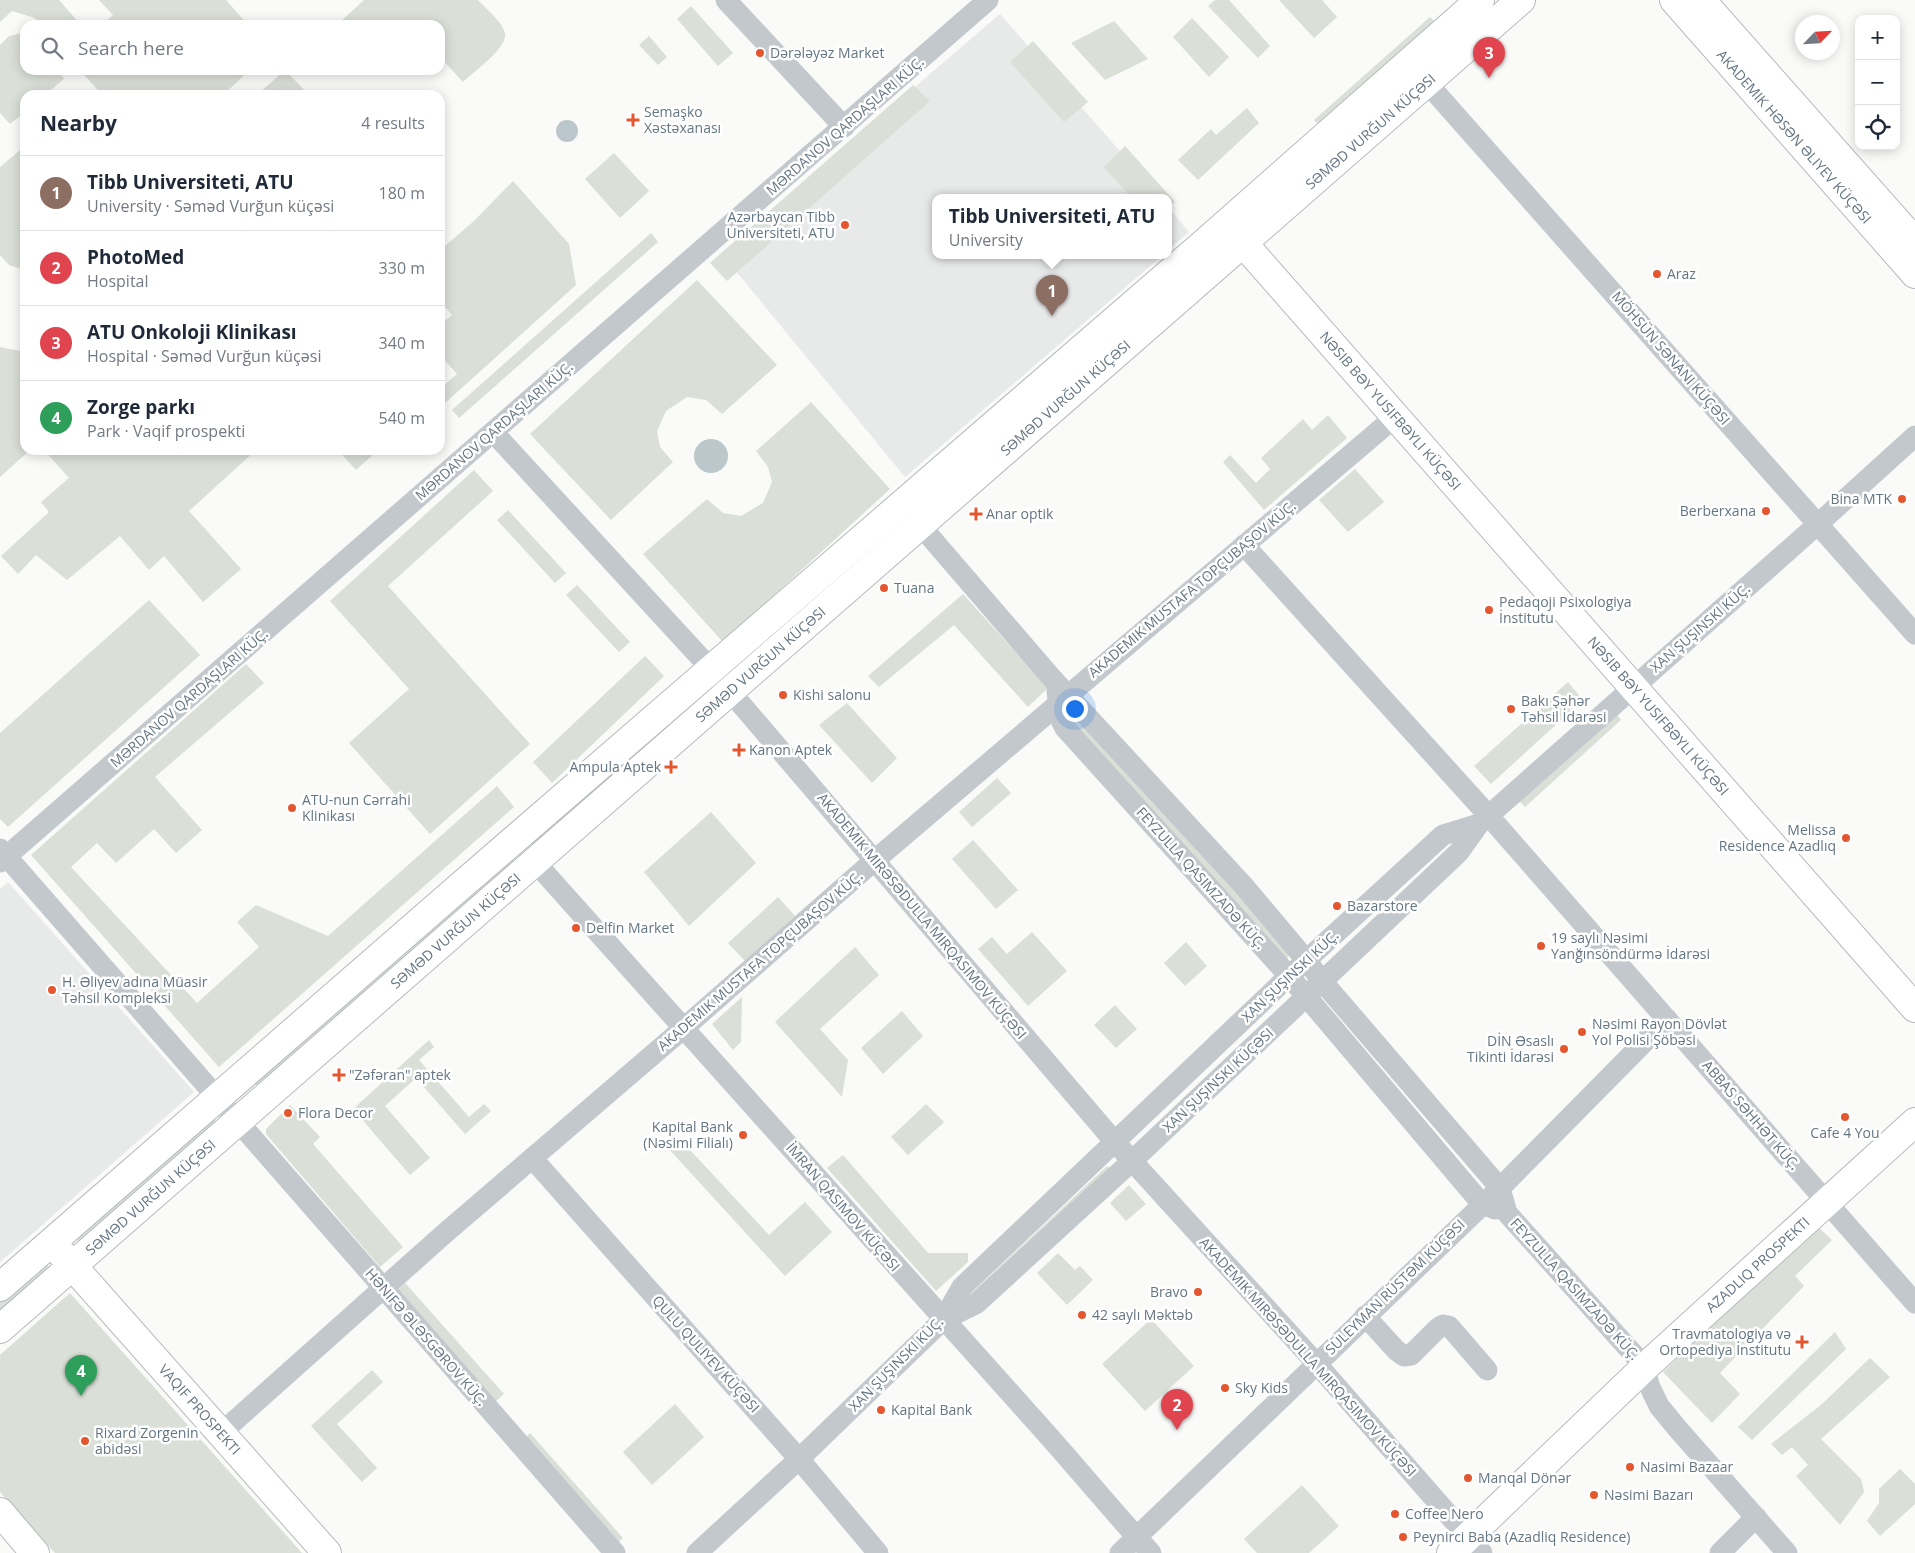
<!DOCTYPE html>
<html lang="en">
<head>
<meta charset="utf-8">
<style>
  :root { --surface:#fff; --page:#f6f6f7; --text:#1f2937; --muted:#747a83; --line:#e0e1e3; --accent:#b45309 }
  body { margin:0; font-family:"Open Sans",sans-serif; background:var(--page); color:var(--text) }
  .controls { position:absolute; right:15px; top:15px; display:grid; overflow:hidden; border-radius:10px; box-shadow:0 2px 12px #0003 }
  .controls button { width:45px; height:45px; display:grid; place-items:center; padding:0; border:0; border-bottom:1px solid var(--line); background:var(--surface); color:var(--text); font:25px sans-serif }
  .compass { position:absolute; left:1795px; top:15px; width:45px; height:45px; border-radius:50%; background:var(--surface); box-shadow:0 2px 12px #0003; rotate:65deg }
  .you { position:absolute; left:1074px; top:708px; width:18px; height:18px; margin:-12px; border:4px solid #fff; border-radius:50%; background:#1a73e8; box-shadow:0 0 0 8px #1a73e833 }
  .badge { display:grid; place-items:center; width:32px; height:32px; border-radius:50%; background:var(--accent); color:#fff; font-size:16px; font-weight:700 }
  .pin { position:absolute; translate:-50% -41px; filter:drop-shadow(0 1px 2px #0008) }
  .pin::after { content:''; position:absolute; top:26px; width:18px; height:15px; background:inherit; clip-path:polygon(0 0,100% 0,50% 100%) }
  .popup { position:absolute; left:932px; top:194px; width:240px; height:65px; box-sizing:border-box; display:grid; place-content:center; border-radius:10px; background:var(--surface); filter:drop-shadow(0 1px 4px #0005); font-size:16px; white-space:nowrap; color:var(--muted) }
  .popup b { font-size:19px; color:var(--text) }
  .popup::after { content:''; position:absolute; left:50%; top:100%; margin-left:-10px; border:10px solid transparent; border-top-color:var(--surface) }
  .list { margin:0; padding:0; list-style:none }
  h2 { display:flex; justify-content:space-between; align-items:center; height:65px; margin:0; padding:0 20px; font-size:21px }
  h2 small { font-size:16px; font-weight:400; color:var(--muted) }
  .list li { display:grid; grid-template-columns:32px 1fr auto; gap:15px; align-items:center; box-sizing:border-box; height:75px; padding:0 20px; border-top:1px solid var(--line) }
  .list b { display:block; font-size:19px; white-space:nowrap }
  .list p { margin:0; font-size:16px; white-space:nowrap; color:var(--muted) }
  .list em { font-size:16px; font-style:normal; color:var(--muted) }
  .icon { flex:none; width:28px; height:28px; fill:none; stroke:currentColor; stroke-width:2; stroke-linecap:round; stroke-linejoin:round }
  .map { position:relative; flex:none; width:1915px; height:1553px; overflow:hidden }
  .search { position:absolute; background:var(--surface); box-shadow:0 2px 12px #0003; left:20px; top:20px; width:425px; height:55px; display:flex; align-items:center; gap:12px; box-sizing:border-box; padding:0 18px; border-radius:15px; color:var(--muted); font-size:19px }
  .panel { position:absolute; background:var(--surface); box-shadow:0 2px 12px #0003; left:20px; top:90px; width:425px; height:365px; border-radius:15px }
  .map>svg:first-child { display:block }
</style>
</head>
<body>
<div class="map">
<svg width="1915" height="1553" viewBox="0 0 1915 1553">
  <rect width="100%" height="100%" fill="#fafaf8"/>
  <g fill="#e8e9e9">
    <path d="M1000,14l160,183h-224v58h227l-258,222 -184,-224z"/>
    <path d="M1168,207l21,25 -21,18z"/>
    <path d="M8,882l186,210 -194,170v-373z"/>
  </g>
  <g fill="#dadfd7">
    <path d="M0,0h59l22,25h-40l-6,-7 -23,-7 -12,11z"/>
    <path d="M99,0h127l22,25h-146l11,-10z"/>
    <path d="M364,0h114c8,9 24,21 27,33 3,15 -32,39 -42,49l-23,-25v-32h-103z"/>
    <path d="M1215,0h14l41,46 -12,12 -50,-52z"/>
    <path d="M1279,0h43l15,17 -23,21z"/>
    <path d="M691,6l42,47 -15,13 -41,-47z"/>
    <path d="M1430,17l8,8 -115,104 -9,-9z"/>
    <path d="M1192,18l37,39 -20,20 -36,-40z"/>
    <path d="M1114,21l34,38 -43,21 -34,-37z"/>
    <path d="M22,33l3,2v35h32l7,9 -19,16h-20v17l-15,12 -10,-11v-68l9,-9z"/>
    <path d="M649,36l18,21 -9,8 -19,-20z"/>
    <path d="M1033,41l55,61 -24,20 -54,-60z"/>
    <path d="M80,70h170l-27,25h-121z"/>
    <path d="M285,70l24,25h-52z"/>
    <path d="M913,85l17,16 -203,180 -17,-18z"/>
    <path d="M1247,108l12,15 -61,57 -20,-20 33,-31 5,6z"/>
    <path d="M25,146v124l-16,-5 -9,-10v-88z"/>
    <path d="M1125,146l50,56 -7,6v-11h-37l-27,-30z"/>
    <path d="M614,153l35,38 -29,27 -35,-39z"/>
    <path d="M513,181l56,63 7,41 -132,119 -4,-5v-10l17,-15 -17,-19v-30l12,-10 -12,-14v-60l5,5 30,-26z"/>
    <path d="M651,233l7,9 -199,176 -7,-8z"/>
    <path d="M697,280l80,85 -55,49 -16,-14 -19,-3 -21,14 -9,20 3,16 13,15 -62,58 -81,-86z"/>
    <path d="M0,347l25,5v98h5l-30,27z"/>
    <path d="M811,402l79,87 -167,153 -80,-88 64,-55 16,14 18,3 22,-13 9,-21 -4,-15 -12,-16z"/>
    <path d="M1328,415l19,23 -83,72 -41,-48 7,-7 26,28 14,-14 -9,-11 42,-39 9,11z"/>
    <path d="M44,450h212l-67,61 52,58 -38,33 -39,-46 -15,14 -29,-34 -53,44 -31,-25 -18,19 -17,-18 48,-44 -8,-10 28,-24z"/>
    <path d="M338,450h40l-22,20z"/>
    <path d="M1355,469l29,33 -36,30 -29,-32z"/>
    <path d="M474,470l19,21 -105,95 142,158 -100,90 -81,-91 60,-54 -79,-88z"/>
    <path d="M508,510l58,63 -11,10 -58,-63z"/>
    <path d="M577,585l53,57 -11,10 -53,-57z"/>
    <path d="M963,594l85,94 -20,19 -74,-82 -75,62 -11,-11z"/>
    <path d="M149,600l51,55 -192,172 -8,-8v-86z"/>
    <path d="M645,656l19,20 -112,107 -19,-21z"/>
    <path d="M246,664l18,19 -109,94 47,53 -26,23 -22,-24 -38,34 -19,-20 -26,24 126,136 62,-56 -22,-25 19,-17 72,31 169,-150 17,21 -295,260 -188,-212z"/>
    <path d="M1568,682l15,18 -92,84 -17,-18z"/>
    <path d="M698,697l4,3 -168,146 -3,-3z"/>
    <path d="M847,703l50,55 -25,25 -53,-58z"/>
    <path d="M1611,708l10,12 -96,87 -11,-11z"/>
    <path d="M1077,715l215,238 -8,8 -215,-238z"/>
    <path d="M997,778l14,15 -39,34 -13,-15z"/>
    <path d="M711,812l45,51 -67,63 -45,-54z"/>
    <path d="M973,840l45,50 -22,19 -44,-50z"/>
    <path d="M510,855l6,7 -257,226 -7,-7z"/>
    <path d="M778,897l17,19 -50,45 -17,-18z"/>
    <path d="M1032,932l35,39 -39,35 -50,-57 14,-12 15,17z"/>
    <path d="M1186,942l21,24 -22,20 -21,-23z"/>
    <path d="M855,947l24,28 -59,54 28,31 -6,37 -67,-75z"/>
    <path d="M742,997l-1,45 -8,8 -21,-26z"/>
    <path d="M1115,1005l22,24 -21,19 -22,-23z"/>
    <path d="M902,1011l21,25 -40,38 -22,-26z"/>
    <path d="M429,1040l5,7 -15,13 50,57 15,-13 7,7 -26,23 -49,-56 -31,28 45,52 -20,17 -57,-66z"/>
    <path d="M926,1104l18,18 -36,33 -17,-18z"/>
    <path d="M290,1105l30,32 -7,7 90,103 -23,20 -114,-133v-5z"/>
    <path d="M212,1117l7,7 -137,121 -7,-8z"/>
    <path d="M678,1137l91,98 36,-33 27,30 -47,44 -118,-129z"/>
    <path d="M843,1155l85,98h40v9l-32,29 -109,-123z"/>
    <path d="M1107,1166l4,3 -141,131 -3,-3z"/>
    <path d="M1129,1185l17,19 -20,17 -16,-18z"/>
    <path d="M1816,1225l16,15 -37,36 9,10 -84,87 20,21 -28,29 -49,-51z"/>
    <path d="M1058,1253l17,17 5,-4 13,14 -26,25 -30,-32z"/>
    <path d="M45,1263l7,7 -52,46v-15z"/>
    <path d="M405,1283l99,111 -9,8 -99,-111z"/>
    <path d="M70,1293l232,260h-247l-55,-61v-137z"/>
    <path d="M1151,1319l43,47 -49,45 -43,-47z"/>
    <path d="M1835,1332l11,17 -94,91 -14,-13z"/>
    <path d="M1870,1358l20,19 -69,62 40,40 3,13 -24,33 -44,-49 12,-11 -16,-18 -10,8 -11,-11 51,-40z"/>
    <path d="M372,1370l11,12 -46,42 40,44 -15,14 -51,-56z"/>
    <path d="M675,1404l29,33 -52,48 -29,-33z"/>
    <path d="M530,1433l93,105 -4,4 -94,-104z"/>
    <path d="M1900,1469l15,15v20l-35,32 -13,-15 12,-18v-14z"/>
    <path d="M1302,1485l37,41 -30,27h-52l-13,-14z"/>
  </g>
  <g fill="#bbc7cb">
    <circle cx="567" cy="131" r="11"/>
    <circle cx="711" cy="456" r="17"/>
  </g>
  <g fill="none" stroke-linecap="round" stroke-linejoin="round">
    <g stroke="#b5babe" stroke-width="30">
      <g id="major">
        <path id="s1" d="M1674,0l241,274"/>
        <path d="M1701,0l214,242"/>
        <path id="s2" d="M1227,234l10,4 6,5 672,765"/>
        <path id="s3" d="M61,1253l266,300"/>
        <path d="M0,1287l457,-398 746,-645 277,-244"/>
        <path id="s4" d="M0,1329l1521,-1329"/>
        <path d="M0,1512l35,41"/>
        <path id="s5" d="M1451,1553l194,-186 270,-245"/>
      </g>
    </g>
    <g stroke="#c3c8cc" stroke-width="21">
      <path d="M726,0l118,127"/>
      <path d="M1427,83l488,551"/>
      <path d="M493,432l218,237 403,472 202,222 166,190"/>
      <path d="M920,525l131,152 192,208 63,75 16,21 178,207 7,25 138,154 4,18 10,21 18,22 110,125"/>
      <path d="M1244,545l244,270 427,488"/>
      <path d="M1057,691l3,27 5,10 224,248 193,228 13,5"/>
      <path d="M0,849l615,704"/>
      <path d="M0,862l988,-862"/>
      <path d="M535,862c165,182 328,368 493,551 42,46 81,94 123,140"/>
      <path d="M532,1158l267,301 79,94"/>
      <path d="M1365,1316l31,34 8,6 7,-1 27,-27 5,-3 6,1 38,44"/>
      <path d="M943,1320l34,-17 155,-142 327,-309 20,-28"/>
      <path d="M221,1433l223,-199 241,-207 190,-167 520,-443"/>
      <path d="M697,1553l102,-94 144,-139 19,-33 327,-311 154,-141 36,-11 339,-300 97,-88"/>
      <path d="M1120,1553l380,-365 167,-169"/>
      <path d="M1720,1553l36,-36"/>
    </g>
    <use href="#major" stroke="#fff" stroke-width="28"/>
  </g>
  <g fill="#e4572e" stroke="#fff" stroke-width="2">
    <circle cx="760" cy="53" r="5"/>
    <path d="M630.5 112.5h5v5h5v5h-5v5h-5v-5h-5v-5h5z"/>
    <circle cx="845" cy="225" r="5"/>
    <circle cx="1657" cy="274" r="5"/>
    <circle cx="1902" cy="499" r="5"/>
    <circle cx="1766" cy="511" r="5"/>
    <path d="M973.5 506.5h5v5h5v5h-5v5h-5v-5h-5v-5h5z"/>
    <circle cx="884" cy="588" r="5"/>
    <circle cx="1489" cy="610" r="5"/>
    <circle cx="783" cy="695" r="5"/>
    <circle cx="1511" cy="709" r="5"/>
    <path d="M736.5 742.5h5v5h5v5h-5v5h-5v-5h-5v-5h5z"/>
    <path d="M668.5 759.5h5v5h5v5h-5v5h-5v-5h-5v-5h5z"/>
    <circle cx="292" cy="808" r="5"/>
    <circle cx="1846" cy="838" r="5"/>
    <circle cx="1337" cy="906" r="5"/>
    <circle cx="576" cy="928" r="5"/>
    <circle cx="1541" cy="946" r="5"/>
    <circle cx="52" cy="990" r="5"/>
    <circle cx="1582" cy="1032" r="5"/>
    <circle cx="1564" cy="1049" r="5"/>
    <path d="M336.5 1067.5h5v5h5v5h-5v5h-5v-5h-5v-5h5z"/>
    <circle cx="288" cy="1113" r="5"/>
    <circle cx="1845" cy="1117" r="5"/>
    <circle cx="743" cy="1135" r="5"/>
    <circle cx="1198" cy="1292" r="5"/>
    <circle cx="1082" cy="1315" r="5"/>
    <path d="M1799.5 1334.5h5v5h5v5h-5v5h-5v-5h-5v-5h5z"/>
    <circle cx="1225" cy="1388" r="5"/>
    <circle cx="881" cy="1410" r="5"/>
    <circle cx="85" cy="1441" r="5"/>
    <circle cx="1630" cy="1467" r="5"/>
    <circle cx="1468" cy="1478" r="5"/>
    <circle cx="1594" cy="1495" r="5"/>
    <circle cx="1395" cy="1514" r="5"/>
    <circle cx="1403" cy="1537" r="5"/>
  </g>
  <g text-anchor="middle" stroke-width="5" stroke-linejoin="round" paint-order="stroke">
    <g font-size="14" fill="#657683" stroke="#fff" text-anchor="start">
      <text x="770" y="58">Dərələyəz Market</text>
      <text x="644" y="117">Semaşko<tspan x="644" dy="16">Xəstəxanası</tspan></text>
      <text x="835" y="222" text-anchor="end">Azərbaycan Tibb<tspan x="835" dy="16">Universiteti, ATU</tspan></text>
      <text x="1667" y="279">Araz</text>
      <text x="1892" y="504" text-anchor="end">Bina MTK</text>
      <text x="1756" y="516" text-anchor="end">Berberxana</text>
      <text x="986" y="519">Anar optik</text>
      <text x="894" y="593">Tuana</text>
      <text x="1499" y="607">Pedaqoji Psixologiya<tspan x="1499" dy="16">İnstitutu</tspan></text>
      <text x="793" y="700">Kishi salonu</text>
      <text x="1521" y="706">Bakı Şəhər<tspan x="1521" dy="16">Təhsil İdarəsi</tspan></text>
      <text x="749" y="755">Kanon Aptek</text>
      <text x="661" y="772" text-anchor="end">Ampula Aptek</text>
      <text x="302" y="805">ATU-nun Cərrahi<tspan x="302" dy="16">Klinikası</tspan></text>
      <text x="1836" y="835" text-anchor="end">Melissa<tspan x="1836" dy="16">Residence Azadlıq</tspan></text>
      <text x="1347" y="911">Bazarstore</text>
      <text x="586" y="933">Delfin Market</text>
      <text x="1551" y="943">19 saylı Nəsimi<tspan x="1551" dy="16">Yanğınsöndürmə İdarəsi</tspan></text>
      <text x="62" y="987">H. Əliyev adına Müasir<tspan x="62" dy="16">Təhsil Kompleksi</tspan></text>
      <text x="1592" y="1029">Nəsimi Rayon Dövlət<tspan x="1592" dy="16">Yol Polisi Şöbəsi</tspan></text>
      <text x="1554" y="1046" text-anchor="end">DİN Əsaslı<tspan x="1554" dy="16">Tikinti İdarəsi</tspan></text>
      <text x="349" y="1080">"Zəfəran" aptek</text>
      <text x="298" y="1118">Flora Decor</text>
      <text x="733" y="1132" text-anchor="end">Kapital Bank<tspan x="733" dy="16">(Nəsimi Filialı)</tspan></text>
      <text x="1845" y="1138" text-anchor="middle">Cafe 4 You</text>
      <text x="1188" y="1297" text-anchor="end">Bravo</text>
      <text x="1092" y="1320">42 saylı Məktəb</text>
      <text x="1791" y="1339" text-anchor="end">Travmatologiya və<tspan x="1791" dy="16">Ortopediya İnstitutu</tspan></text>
      <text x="1235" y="1393">Sky Kids</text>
      <text x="891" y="1415">Kapital Bank</text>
      <text x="95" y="1438">Rixard Zorgenin<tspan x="95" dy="16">abidəsi</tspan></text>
      <text x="1640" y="1472">Nasimi Bazaar</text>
      <text x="1478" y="1483">Manqal Dönər</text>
      <text x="1604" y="1500">Nəsimi Bazarı</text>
      <text x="1405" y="1519">Coffee Nero</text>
      <text x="1413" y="1542">Peynirci Baba (Azadliq Residence)</text>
    </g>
    <g font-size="14" fill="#657683" stroke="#fff">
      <text transform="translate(845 126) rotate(-41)" y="5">MƏRDANOV QARDAŞLARI KÜÇ.</text>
      <text dy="5" stroke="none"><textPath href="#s4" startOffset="1820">SƏMƏD VURĞUN KÜÇƏSI</textPath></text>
      <text dy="5" stroke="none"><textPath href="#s1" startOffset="182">AKADEMIK HƏSƏN ƏLIYEV KÜÇƏSI</textPath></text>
      <text transform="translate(1671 358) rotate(49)" y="5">MÖHSÜN SƏNANI KÜÇƏSI</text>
      <text dy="5" stroke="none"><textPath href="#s4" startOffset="1415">SƏMƏD VURĞUN KÜÇƏSI</textPath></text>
      <text dy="5" stroke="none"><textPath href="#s2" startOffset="242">NƏSIB BƏY YUSIFBƏYLI KÜÇƏSI</textPath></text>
      <text transform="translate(494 431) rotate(-41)" y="5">MƏRDANOV QARDAŞLARI KÜÇ.</text>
      <text transform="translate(1192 589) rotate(-40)" y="5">AKADEMIK MUSTAFA TOPÇUBAŞOV KÜÇ.</text>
      <text transform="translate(1700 628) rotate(-41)" y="5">XAN ŞUŞINSKI KÜÇ.</text>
      <text dy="5" stroke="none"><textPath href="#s4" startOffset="1010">SƏMƏD VURĞUN KÜÇƏSI</textPath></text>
      <text transform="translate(189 698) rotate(-41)" y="5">MƏRDANOV QARDAŞLARI KÜÇ.</text>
      <text dy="5" stroke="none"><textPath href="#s2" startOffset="648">NƏSIB BƏY YUSIFBƏYLI KÜÇƏSI</textPath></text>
      <text transform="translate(1201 878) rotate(48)" y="5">FEYZULLA QASIMZADƏ KÜÇ.</text>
      <text transform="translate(922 916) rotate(50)" y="5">AKADEMIK MIRƏSƏDULLA MIRQASIMOV KÜÇƏSI</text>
      <text dy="5" stroke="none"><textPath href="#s4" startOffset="605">SƏMƏD VURĞUN KÜÇƏSI</textPath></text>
      <text transform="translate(760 961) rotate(-41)" y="5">AKADEMIK MUSTAFA TOPÇUBAŞOV KÜÇ.</text>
      <text transform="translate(1290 976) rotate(-43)" y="5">XAN ŞUŞINSKI KÜÇ.</text>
      <text transform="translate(1218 1080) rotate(-43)" y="5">XAN ŞUŞINSKI KÜÇƏSI</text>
      <text transform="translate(1751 1115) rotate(49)" y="5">ABBAS SƏHHƏT KÜÇ.</text>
      <text dy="5" stroke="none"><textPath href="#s4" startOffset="200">SƏMƏD VURĞUN KÜÇƏSI</textPath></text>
      <text transform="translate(843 1207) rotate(49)" y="5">İMRAN QASIMOV KÜÇƏSI</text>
      <text dy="5" stroke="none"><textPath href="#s5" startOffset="421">AZADLIQ PROSPEKTI</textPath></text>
      <text transform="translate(1395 1287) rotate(-44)" y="5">SÜLEYMAN RÜSTƏM KÜÇƏSI</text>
      <text transform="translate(1575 1289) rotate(48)" y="5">FEYZULLA QASIMZADƏ KÜÇ.</text>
      <text transform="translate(426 1337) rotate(49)" y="5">HƏNIFƏ ƏLƏSGƏROV KÜÇ.</text>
      <text transform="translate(706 1354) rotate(48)" y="5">QULU QULIYEV KÜÇƏSI</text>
      <text transform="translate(1308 1357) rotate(48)" y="5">AKADEMIK MIRƏSƏDULLA MIRQASIMOV KÜÇƏSI</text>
      <text transform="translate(896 1364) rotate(-45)" y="5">XAN ŞUŞINSKI KÜÇ.</text>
      <text dy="5" stroke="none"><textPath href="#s3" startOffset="209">VAQIF PROSPEKTI</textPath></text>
    </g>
  </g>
</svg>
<div class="controls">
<button>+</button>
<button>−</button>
<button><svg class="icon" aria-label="locate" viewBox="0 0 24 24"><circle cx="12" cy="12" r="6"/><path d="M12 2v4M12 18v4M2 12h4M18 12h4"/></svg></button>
</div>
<svg class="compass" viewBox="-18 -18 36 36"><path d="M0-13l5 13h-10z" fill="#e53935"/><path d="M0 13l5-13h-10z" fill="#747a83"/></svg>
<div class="you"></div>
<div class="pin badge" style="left:1052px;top:316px;background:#8d6e63">1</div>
<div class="popup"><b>Tibb Universiteti, ATU</b>University</div>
<div class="pin badge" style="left:1177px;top:1430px;background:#e0444e">2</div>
<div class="pin badge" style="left:1489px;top:78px;background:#e0444e">3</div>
<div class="pin badge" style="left:81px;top:1396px;background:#2e9e5b">4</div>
<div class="search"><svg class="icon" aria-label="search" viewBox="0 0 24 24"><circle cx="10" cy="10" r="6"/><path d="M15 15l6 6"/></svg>Search here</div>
<section class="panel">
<h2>Nearby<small>4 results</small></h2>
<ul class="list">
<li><span class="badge" style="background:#8d6e63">1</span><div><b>Tibb Universiteti, ATU</b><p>University · Səməd Vurğun küçəsi</p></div><em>180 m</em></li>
<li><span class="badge" style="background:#e0444e">2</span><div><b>PhotoMed</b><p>Hospital</p></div><em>330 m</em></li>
<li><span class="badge" style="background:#e0444e">3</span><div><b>ATU Onkoloji Klinikası</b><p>Hospital · Səməd Vurğun küçəsi</p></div><em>340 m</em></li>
<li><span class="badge" style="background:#2e9e5b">4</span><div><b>Zorge parkı</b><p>Park · Vaqif prospekti</p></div><em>540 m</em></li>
</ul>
</section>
</div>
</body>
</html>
